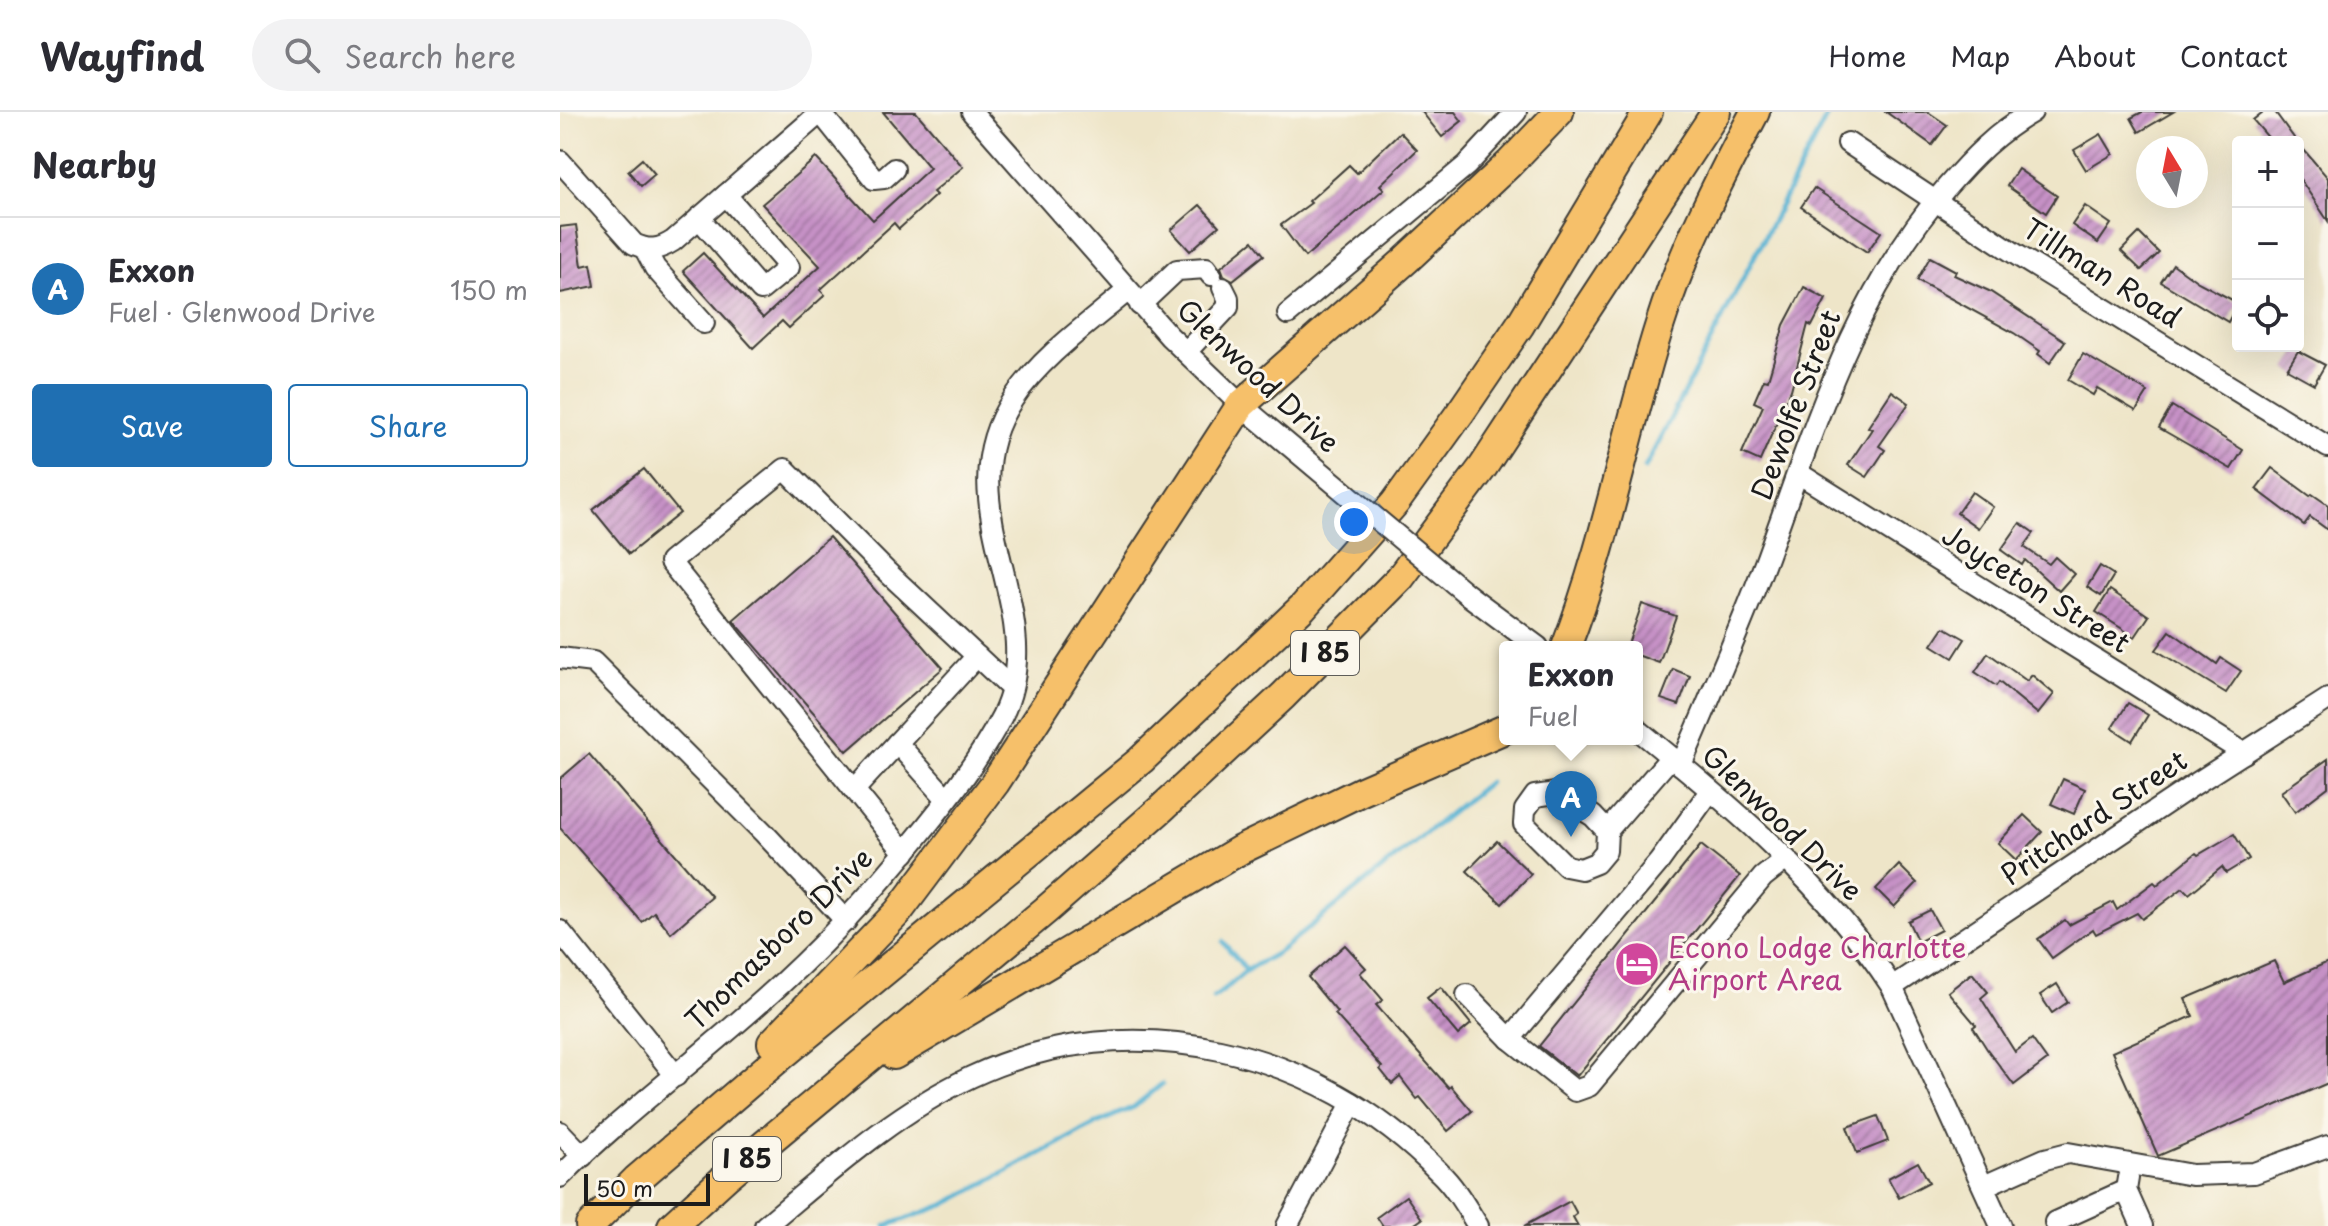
<!DOCTYPE html>
<html lang="en">
<head>
<meta charset="utf-8">
<style>
  :root { --surface:#fff; --page:#f2f2f3; --text:#2b2b33; --muted:#7c7c81; --line:#e1e1e2; --accent:#1f6fb2 }
  body { margin:0; font-family:"Playpen Sans",sans-serif; background:var(--page); color:var(--text) }
  .controls { position:absolute; right:24px; top:24px; display:grid; overflow:hidden; border-radius:8px; box-shadow:0 8px 32px #0002 }
  .controls button { width:72px; height:72px; display:grid; place-items:center; padding:0; border:0; border-bottom:2px solid var(--line); background:var(--surface); color:var(--text); font:40px sans-serif }
  .compass { position:absolute; left:1576px; top:24px; width:72px; height:72px; border-radius:50%; background:var(--surface); box-shadow:0 8px 32px #0002; rotate:350deg }
  .scale { position:absolute; left:24px; bottom:20px; width:126px; box-sizing:border-box; padding-left:8px; border:4px solid #1c1c1c; border-top:0; font-size:22px; line-height:28px; white-space:nowrap; color:#1c1c1c; -webkit-text-stroke:6px #fbf7ec; paint-order:stroke }
  .you { position:absolute; left:794px; top:410px; width:28px; height:28px; margin:-20px; border:6px solid #fff; border-radius:50%; background:#1a73e8; box-shadow:0 0 0 12px #1a73e833 }
  .badge { display:grid; place-items:center; width:52px; height:52px; border-radius:50%; background:var(--accent); color:#fff; font-size:26px; font-weight:700 }
  .pin { position:absolute; translate:-50% -66px; filter:drop-shadow(0 2px 4px #0008) }
  .pin::after { content:''; position:absolute; top:42px; width:28px; height:24px; background:inherit; clip-path:polygon(0 0,100% 0,50% 100%) }
  .popup { position:absolute; left:939px; top:529px; width:144px; height:104px; box-sizing:border-box; display:grid; place-content:center; border-radius:8px; background:var(--surface); filter:drop-shadow(0 2px 6px #0005); font-size:26px; white-space:nowrap; color:var(--muted) }
  .popup b { font-size:30px; color:var(--text) }
  .popup::after { content:''; position:absolute; left:50%; top:100%; margin-left:-16px; border:16px solid transparent; border-top-color:var(--surface) }
  .list { margin:0; padding:0; list-style:none }
  h2 { display:flex; justify-content:space-between; align-items:center; height:104px; margin:0; padding:0 32px; font-size:34px }
  h2 small { font-size:26px; font-weight:400; color:var(--muted) }
  .list li { display:grid; grid-template-columns:52px 1fr auto; gap:24px; align-items:center; box-sizing:border-box; height:144px; padding:0 32px; border-top:2px solid var(--line) }
  .list b { display:block; font-size:30px; white-space:nowrap }
  .list p { margin:0; font-size:26px; white-space:nowrap; color:var(--muted) }
  .list em { font-size:26px; font-style:normal; color:var(--muted) }
  .actions { display:flex; gap:16px; padding:24px 32px }
  .actions a { flex:1; padding:18px 0; border:2px solid var(--accent); border-radius:8px; text-align:center; font-size:28px; color:var(--accent) }
  .actions .main { background:var(--accent); color:#fff }
  .icon { flex:none; width:44px; height:44px; fill:none; stroke:currentColor; stroke-width:2; stroke-linecap:round; stroke-linejoin:round }
  .map { position:relative; flex:none; width:1768px; height:1114px; overflow:hidden }
  header { display:flex; align-items:center; gap:48px; box-sizing:border-box; height:112px; padding:0 40px; background:var(--surface); border-bottom:2px solid var(--line) }
  header strong { font-size:38px }
  nav { display:flex; gap:44px; margin-inline-start:auto; font-size:28px }
  .search { width:560px; height:72px; background:var(--page); display:flex; align-items:center; gap:20px; box-sizing:border-box; padding:0 28px; border-radius:44px; color:var(--muted); font-size:30px }
  main { display:flex }
  aside { flex:1; background:var(--surface) }
  .map>svg:first-child { display:block }
</style>
</head>
<body>
<header>
<strong>Wayfind</strong>
<div class="search"><svg class="icon" aria-label="search" viewBox="0 0 24 24"><circle cx="10" cy="10" r="6"/><path d="M15 15l6 6"/></svg>Search here</div>
<nav><a>Home</a><a>Map</a><a>About</a><a>Contact</a></nav>
</header>
<main>
<aside>
<h2>Nearby<small></small></h2>
<ul class="list">
<li><span class="badge">A</span><div><b>Exxon</b><p>Fuel · Glenwood Drive</p></div><em>150 m</em></li>
</ul>
<div class="actions"><a class="main">Save</a><a>Share</a></div>
</aside>
<div class="map">
<svg width="1768" height="1114" viewBox="0 0 1768 1114">
  <defs>
    <pattern id="building-hatch" width="6" height="6" patternUnits="userSpaceOnUse" patternTransform="scale(2)"><rect width="6" height="6" fill="#c691c6"/><path d="M-1 1l2-2M0 6l6-6M5 7l2-2" fill="none" stroke="#a076a0"/></pattern>
  </defs>
  <rect width="100%" height="100%" fill="#fbf7ec"/>
  <filter id="ink" filterUnits="userSpaceOnUse"><feTurbulence type="fractalNoise" baseFrequency=".0125" numOctaves="2"/><feDisplacementMap in="SourceGraphic" scale="16" xChannelSelector="R" yChannelSelector="G"/><feConvolveMatrix kernelMatrix="1 2 1 2 8 2 1 2 1" color-interpolation-filters="sRGB"/></filter>
  <filter id="wash" filterUnits="userSpaceOnUse"><feTurbulence type="fractalNoise" baseFrequency=".006" numOctaves="4" result="noise"/><feDisplacementMap in="SourceGraphic" scale="32" xChannelSelector="R" yChannelSelector="G"/><feGaussianBlur stdDeviation="1.8" result="paint"/><feColorMatrix in="noise" values="0 0 0 0 0 0 0 0 0 0 0 0 0 0 0 0 0 1.4 0 .05"/><feComposite in="paint" operator="in"/></filter>
  <g filter="url(#wash)">
    <rect width="100%" height="100%" fill="#eee5c8"/>
    <g fill="none" stroke-linecap="round" stroke-linejoin="round">
      <g stroke="#53b0d1" stroke-width="5">
        <path d="M1085,356l184,-356"/>
        <path d="M663,830l23,28"/>
        <path d="M653,886c14,-9 20,-16 32,-26 9,-8 24,-13 35,-21l209,-169"/>
        <path d="M326,1114l58,-21 153,-82 37,-16 28,-23"/>
      </g>
    </g>
    <g id="blocks">
      <g fill="url(#building-hatch)">
        <path d="M323,0h33l47,55 -30,25 3,3 -37,34 -5,-6 -74,67 5,5 -36,33 -7,-7 -29,27 -70,-77 20,-18 60,65 57,-52 -58,-62 54,-46 57,62 57,-52z"/>
        <path d="M862,0h33l7,9 -20,16z"/>
        <path d="M1326,0h42l19,13 -15,20z"/>
        <path d="M1582,0h31l-34,20 -8,-14z"/>
        <path d="M1703,0h12l22,30h-25l-19,-22z"/>
        <path d="M840,20l17,18 -37,35 4,4 -79,68 -24,-32 30,-22 -2,-2 40,-36 8,8z"/>
        <path d="M1541,22l12,20 -27,16 -12,-20z"/>
        <path d="M1738,31l30,35v43l-30,-45z"/>
        <path d="M82,47l13,15 -14,12 -13,-15z"/>
        <path d="M1458,57l39,27 -11,17 -39,-27z"/>
        <path d="M1254,76l67,44 -14,20 -66,-45z"/>
        <path d="M640,93l19,21 -29,25 -19,-21z"/>
        <path d="M1525,94l26,18 -13,19 -26,-18z"/>
        <path d="M16,113l6,41 9,-2 4,22 -35,7v-66z"/>
        <path d="M1579,121l20,20 -18,17 -20,-19z"/>
        <path d="M693,129l11,14 -31,25 -9,-5 -3,-8z"/>
        <path d="M1370,145l26,14 -2,4 35,16 76,50 -15,22 -12,-9 2,-3 -26,-18 -97,-53z"/>
        <path d="M1613,152l25,18 40,21 -10,19 -67,-40z"/>
        <path d="M1244,175l22,12 -14,27 -4,-2 -17,66 -31,71 -18,-8 21,-47 -9,-4 10,-23 4,1 16,-55z"/>
        <path d="M1738,239l27,14 -11,19 -27,-15z"/>
        <path d="M1523,242l65,38 -12,19 -39,-23 -4,7 -25,-15z"/>
        <path d="M1332,279l17,12 -30,43 6,4 -18,27 -19,-12 24,-36 -4,-2z"/>
        <path d="M1612,294l71,44 -12,19 -72,-41z"/>
        <path d="M1712,356l38,28 2,-2 16,11v25l-18,-13 -6,8 -48,-36z"/>
        <path d="M84,357l36,44 -51,41 -36,-44z"/>
        <path d="M1412,380l21,15 -15,21 -21,-15z"/>
        <path d="M1460,411l14,10 -10,14 25,17 6,-7 19,17 -15,17 -34,-31 -3,5 -21,-15z"/>
        <path d="M269,425l114,131 -96,83 -114,-131z"/>
        <path d="M1540,454l14,9 -13,21 -14,-9z"/>
        <path d="M1550,478l39,26 -14,21 -39,-25z"/>
        <path d="M1082,492l34,12 -17,47 -22,-8v-8h-10z"/>
        <path d="M1384,515l21,12 -12,19 -21,-13z"/>
        <path d="M1610,519l47,33 4,-6 20,13 -15,22 -70,-43z"/>
        <path d="M1428,541l39,28 5,-6 22,19 -16,20 -39,-32 -3,4 -21,-14z"/>
        <path d="M1113,557l17,7 -11,29 -18,-6z"/>
        <path d="M1568,591l20,12 -16,26 -20,-13z"/>
        <path d="M29,642l123,143 -41,36 -17,-21 -12,10 -82,-94v-49z"/>
        <path d="M1768,647v28l-33,25 -14,-20z"/>
        <path d="M1503,667l22,10 -11,25 -23,-10z"/>
        <path d="M1464,703l18,17 -26,28 -18,-17z"/>
        <path d="M1674,722l15,25 -23,14 -4,-6 -33,27 -6,-6 -41,31 -5,-6 -41,21 -3,-5 -41,29 -14,-19 27,-19 4,5 44,-23 4,8 37,-28 3,3 39,-32 2,2z"/>
        <path d="M937,729l34,33 -29,30 -35,-33z"/>
        <path d="M1141,733l39,31 -163,200 -38,-30z"/>
        <path d="M1339,753l18,18 -23,24 -18,-18z"/>
        <path d="M1370,798l11,20 -23,12 -10,-21z"/>
        <path d="M785,833l21,23 -6,5 23,27 -7,5 73,83 2,-2 21,25 -24,20 -28,-34 -3,2 -17,-22 -8,7 -12,-15 2,-2 -47,-53 2,-2 -29,-35z"/>
        <path d="M1714,849l10,21 44,-20v121l-170,73 -46,-104 81,-36 -8,-17z"/>
        <path d="M1412,861l16,19 -7,6 34,54 17,-13 15,21 -33,25 -27,-36 -14,-22 3,-2 -28,-33z"/>
        <path d="M1497,872l11,18 -16,11 -12,-18z"/>
        <path d="M881,875l30,37 -13,11 -31,-37z"/>
        <path d="M1318,1004l10,25 -31,12 -10,-26z"/>
        <path d="M1358,1050l11,20 -30,16 -11,-20z"/>
        <path d="M846,1084l16,23 -10,7h-29l-6,-9z"/>
        <path d="M1010,1089l7,13 -4,3 5,9h-54z"/>
      </g>
    </g>
  </g>
  <g filter="url(#ink)">
    <use href="#blocks" fill-opacity="0" stroke="#3c3a36" stroke-width="2"/>
    <g fill="none" stroke-linecap="round" stroke-linejoin="round">
      <g stroke="#3c3a36" stroke-width="24">
        <g id="minor">
          <path d="M412,0l197,224 72,69 124,104"/>
          <path d="M261,1l53,66 10,-1 10,-9"/>
          <path d="M1288,31l169,112 311,192"/>
          <path d="M0,49l74,83c15,7 25,6 39,-3l148,-129"/>
          <path d="M139,106l62,72 28,-23 -63,-72"/>
          <path d="M85,137l10,19 49,55"/>
          <path d="M580,193l37,-35 29,-2 5,7"/>
          <path d="M728,202l179,-149 49,-53"/>
          <path d="M626,240l42,-45v-9l-5,-10"/>
          <path d="M1238,361l446,280"/>
          <path d="M908,483l70,52"/>
          <path d="M0,546l33,4 171,171 82,88"/>
          <path d="M1077,617c94,76 189,156 255,258l109,239"/>
          <path d="M337,631l50,56"/>
          <path d="M1121,653c29,-67 58,-134 84,-202 49,-133 87,-266 181,-375 26,-30 51,-56 86,-76"/>
          <path d="M294,678l123,-134"/>
          <path d="M1150,679l-51,71 -149,177 65,52 14,-5 174,-209 23,-18"/>
          <path d="M1047,719l-1,20 -10,12 -15,6 -15,-3 -42,-42 1,-14 10,-14 21,-3 37,23 14,15 64,-74"/>
          <path d="M345,741l-235,-291 115,-93 101,102 125,117"/>
          <path d="M0,819l116,145"/>
          <path d="M1332,875l300,-201 136,-87"/>
          <path d="M907,883l43,44"/>
          <path d="M0,1020l23,24"/>
          <path d="M0,1065c63,-62 135,-116 201,-175 58,-51 110,-107 158,-167 30,-37 61,-76 83,-119 52,-104 -61,-212 11,-317 29,-43 75,-75 114,-108"/>
          <path d="M1568,1066l-2,12 16,36"/>
          <path d="M1424,1074l61,-27 23,-6 124,22 62,-2 74,-27"/>
          <path d="M205,1114c65,-54 128,-112 206,-149 159,-75 347,-29 468,95 16,15 27,35 39,54"/>
          <path d="M727,1114l65,-123"/>
          <path d="M1497,1114l-2,-4 71,-32"/>
        </g>
      </g>
      <g stroke="#3c3a36" stroke-width="32">
        <g id="highway">
          <path d="M1006,535c41,-105 60,-216 94,-323 23,-74 59,-144 95,-212"/>
          <path d="M212,931l126,-131 97,-129 246,-378 165,-145 103,-96 50,-52"/>
          <path d="M334,943l346,-205 122,-59 143,-62"/>
          <path d="M30,1114l46,-46 138,-118 367,-302 162,-153 92,-104 65,-90 60,-88 128,-213"/>
          <path d="M112,1114l55,-50 319,-266 115,-101 122,-113 117,-118 83,-111 233,-355"/>
        </g>
      </g>
      <use href="#minor" stroke="#fff" stroke-width="20"/>
      <use href="#highway" stroke="#f6c06b" stroke-width="28"/>
      <g stroke="#3c3a36" stroke-width="24" stroke-linecap="butt">
        <path id="minor-bridge" d="M805,397l103,86"/>
      </g>
      <use href="#minor-bridge" stroke="#fff" stroke-width="20"/>
    </g>
  </g>
  <defs>
    <g id="hotel-disc" transform="scale(2.3)"><circle r="9.5" fill="#d1479c" stroke="#fbf7ec"/><path d="M-6-4.5h1.5V1H6V5H4.5V3h-9V5H-6ZM-4 0a1.8 1.8 0 1 1 3.6 0ZM.5 0V-2.5h3Q6-2.5 6 0Z" fill="#fff"/></g>
  </defs>
  <g fill-rule="evenodd">
    <use href="#hotel-disc" x="1077" y="852"/>
  </g>
  <g text-anchor="middle" stroke-width="6" stroke-linejoin="round" paint-order="stroke">
    <g fill="#fbf7ec" stroke="#5f5e5a" stroke-width="2">
      <rect x="731" y="519" width="68" height="44" rx="6"/>
      <rect x="153" y="1025" width="68" height="44" rx="6"/>
    </g>
    <g font-size="26" font-weight="bold" fill="#1c1c1c">
      <text x="765" y="550">I 85</text>
      <text x="187" y="1056">I 85</text>
    </g>
    <g font-size="28" fill="#1c1c1c" stroke="#fbf7ec">
      <text transform="translate(1542 161) rotate(32)" y="10">Tillman Road</text>
      <text transform="translate(698 264) rotate(43)" y="10">Glenwood Drive</text>
      <text transform="translate(1236 293) rotate(-69)" y="10">Dewolfe Street</text>
      <text transform="translate(1476 477) rotate(32)" y="10">Joyceton Street</text>
      <text transform="translate(1534 706) rotate(-34)" y="10">Pritchard Street</text>
      <text transform="translate(1222 711) rotate(44)" y="10">Glenwood Drive</text>
      <text transform="translate(219 827) rotate(-44)" y="10">Thomasboro Drive</text>
    </g>
    <g font-size="28" fill="#b23c85" stroke="#fbf7ec" text-anchor="start">
      <text x="1108" y="846">Econo Lodge Charlotte<tspan x="1108" dy="32">Airport Area</tspan></text>
    </g>
  </g>
</svg>
<div class="controls">
<button>+</button>
<button>−</button>
<button><svg class="icon" aria-label="locate" viewBox="0 0 24 24"><circle cx="12" cy="12" r="6"/><path d="M12 2v4M12 18v4M2 12h4M18 12h4"/></svg></button>
</div>
<svg class="compass" viewBox="-18 -18 36 36"><path d="M0-13l5 13h-10z" fill="#e53935"/><path d="M0 13l5-13h-10z" fill="#7c7c81"/></svg>
<div class="scale">50 m</div>
<div class="you"></div>
<div class="pin badge" style="left:1011px;top:725px">A</div>
<div class="popup"><b>Exxon</b>Fuel</div>
</div>
</main>
</body>
</html>
